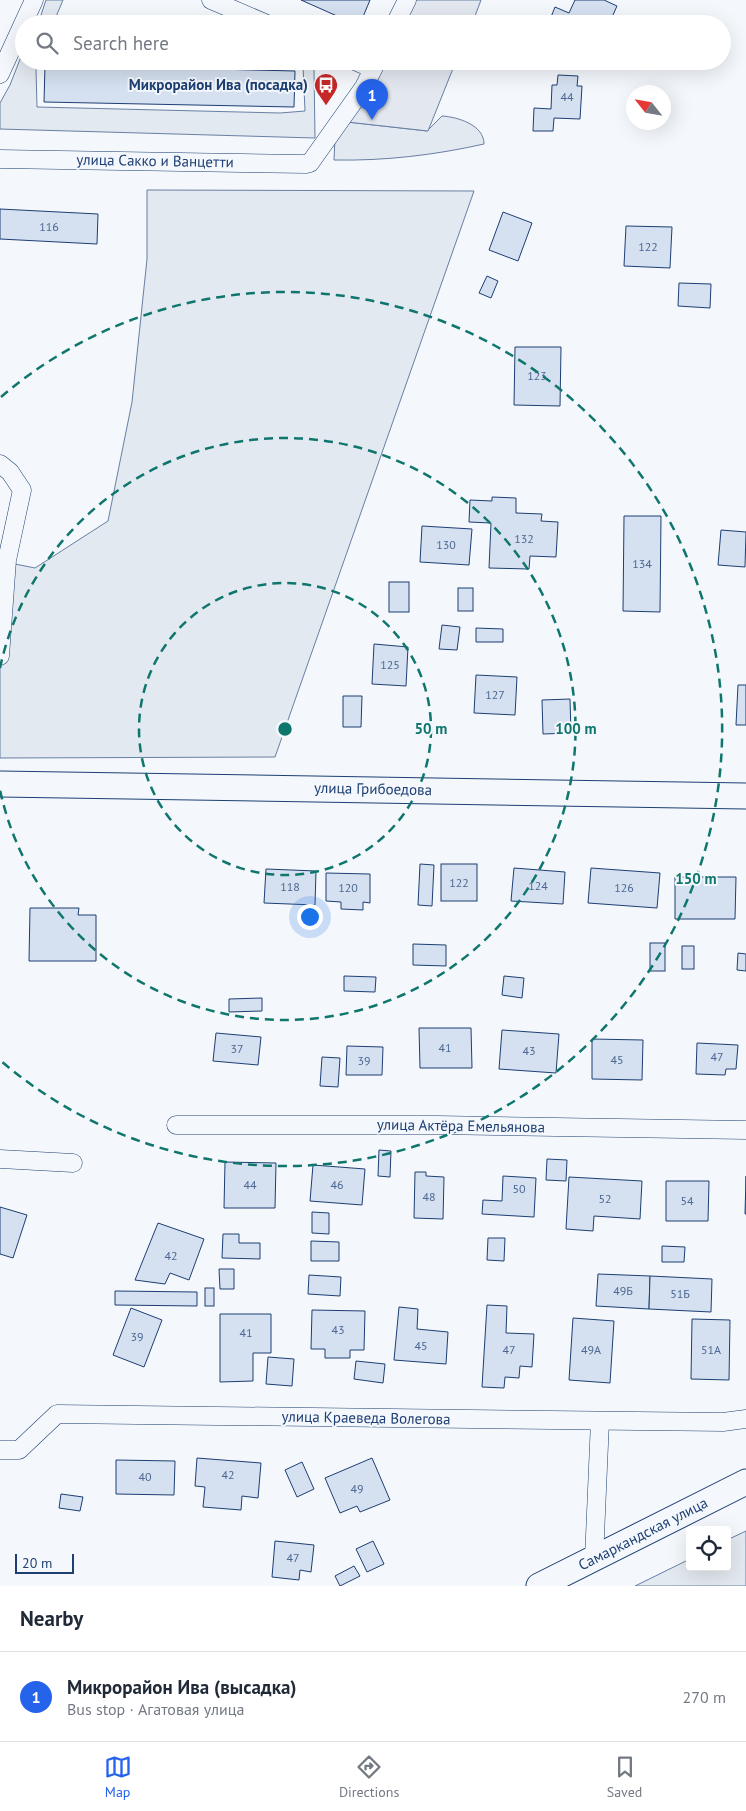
<!DOCTYPE html>
<html lang="en">
<head>
<meta charset="utf-8">
<style>
  :root { --surface:#fff; --page:#f6f6f7; --text:#1f2937; --muted:#747a83; --line:#e0e1e3; --accent:#2563eb }
  body { margin:0; font-family:"PT Sans",sans-serif; background:var(--page); color:var(--text) }
  .controls { position:absolute; right:15px; bottom:15px; display:grid; overflow:hidden; border-radius:5px; box-shadow:0 5px 20px #0002 }
  .controls button { width:45px; height:45px; display:grid; place-items:center; padding:0; border:0; border-bottom:1px solid var(--line); background:var(--surface); color:var(--text); font:25px sans-serif }
  .compass { position:absolute; left:626px; top:85px; width:45px; height:45px; border-radius:50%; background:var(--surface); box-shadow:0 5px 20px #0002; rotate:301deg }
  .scale { position:absolute; left:15px; bottom:12px; width:59px; box-sizing:border-box; padding-left:5px; border:2px solid #1d3f73; border-top:0; font-size:14px; line-height:18px; white-space:nowrap; color:#1d3f73; -webkit-text-stroke:4px #f4f7fb; paint-order:stroke }
  .you { position:absolute; left:309px; top:916px; width:18px; height:18px; margin:-12px; border:4px solid #fff; border-radius:50%; background:#1a73e8; box-shadow:0 0 0 8px #1a73e833 }
  .badge { display:grid; place-items:center; width:32px; height:32px; border-radius:50%; background:var(--accent); color:#fff; font-size:16px; font-weight:700 }
  .pin { position:absolute; translate:-50% -41px; filter:drop-shadow(0 1px 2px #0008) }
  .pin::after { content:''; position:absolute; top:26px; width:18px; height:15px; background:inherit; clip-path:polygon(0 0,100% 0,50% 100%) }
  .list { margin:0; padding:0; list-style:none }
  h2 { display:flex; justify-content:space-between; align-items:center; height:65px; margin:0; padding:0 20px; font-size:21px }
  h2 small { font-size:16px; font-weight:400; color:var(--muted) }
  .list li { display:grid; grid-template-columns:32px 1fr auto; gap:15px; align-items:center; box-sizing:border-box; height:90px; padding:0 20px; border-top:1px solid var(--line) }
  .list b { display:block; font-size:19px; white-space:nowrap }
  .list p { margin:0; font-size:16px; white-space:nowrap; color:var(--muted) }
  .list em { font-size:16px; font-style:normal; color:var(--muted) }
  .icon { flex:none; width:28px; height:28px; fill:none; stroke:currentColor; stroke-width:2; stroke-linecap:round; stroke-linejoin:round }
  .map { position:relative; flex:none; width:746px; height:1586px; overflow:hidden }
  .search { position:absolute; background:var(--surface); box-shadow:0 5px 20px #0002; left:15px; right:15px; top:15px; height:55px; display:flex; align-items:center; gap:12px; box-sizing:border-box; padding:0 18px; border-radius:28px; color:var(--muted); font-size:19px }
  .sheet { height:155px; background:var(--surface) }
  nav { display:flex; justify-content:space-around; align-items:center; box-sizing:border-box; height:70px; border-top:1px solid var(--line); background:var(--surface); font-size:14px; color:var(--muted) }
  nav a { display:grid; justify-items:center; gap:2px }
  nav .on { color:var(--accent) }
  .map>svg:first-child { display:block }
</style>
</head>
<body>
<div class="map">
<svg width="746" height="1586" viewBox="0 0 746 1586">
  <rect width="100%" height="100%" fill="#f4f7fb"/>
  <g fill="#e3e9f0" stroke="#687fa3">
    <path d="M46,0h17l-10,24h-9l-4,-6z"/>
    <path d="M24,49v12h16l-4,8 1,38 243,6 25,-2 -2,-46 11,4 1,69 -315,-9v-26l10,-18z"/>
    <path d="M87,61h54v4l-54,-1z"/>
    <rect x="154" y="61" width="38" height="5"/>
    <path d="M203,61h56l-1,7 -56,-1z"/>
    <path d="M442,116c16,1 42,9 42,28 -49,11 -99,17 -150,16l1,-22 12,-16 80,9z"/>
    <path d="M147,190l327,1 -199,566 -275,1v-197l35,7 73,-47 24,-119 15,-143z"/>
    <path d="M746,1531v55h-111l55,-27v8h37v-27z"/>
  </g>
  <g fill="#e3e8f0" stroke="#687fa3">
    <path d="M412,0h69l-9,24h-72z"/>
    <path d="M380,61h76l-28,70 -81,-9z"/>
  </g>
  <g fill="#d5e0f0" stroke="#1d3f73">
    <path d="M301,0h69l-10,24h-5z"/>
    <path d="M575,0h29l13,6 -8,18h-33l-8,-4 -2,4h-13l-4,-2 6,-15 14,6z"/>
    <path d="M45,65l250,6 -1,36 -250,-5z"/>
    <path d="M558,75l20,1 -1,10h5l-2,33 -26,-1 -1,13h-20l1,-23 17,1 1,-24h5z"/>
    <path d="M0,209l98,5 -1,30 -97,-5z"/>
    <path d="M503,212l29,11 -14,38 -29,-11z"/>
    <path d="M626,226l46,1 -2,41 -46,-2z"/>
    <path d="M487,276l11,5 -7,17 -12,-5z"/>
    <path d="M679,283l32,1 -1,24 -32,-2z"/>
    <path d="M515,347h46l-1,59 -46,-1z"/>
    <path d="M492,497l24,1v15l26,1 -1,7 17,1 -2,35 -26,-1 -1,13 -40,-1 2,-45 -22,-1 1,-22 22,1z"/>
    <path d="M624,516h37l-1,96 -37,-1z"/>
    <path d="M422,526l50,3 -3,36 -49,-3z"/>
    <path d="M721,530l25,2 -1,35 -27,-2z"/>
    <rect x="389" y="582" width="20" height="30"/>
    <rect x="458" y="588" width="15" height="23"/>
    <path d="M442,625l18,2 -3,23 -18,-1z"/>
    <path d="M476,628l27,1v13h-27z"/>
    <path d="M374,644l34,3 -2,39 -34,-2z"/>
    <path d="M476,675l41,2 -2,38 -41,-2z"/>
    <path d="M738,685h8v40h-10z"/>
    <path d="M343,696h19l-1,31h-18z"/>
    <path d="M570,699l1,34 -28,1 -1,-34z"/>
    <path d="M420,864l14,1 -2,41 -14,-1z"/>
    <rect x="441" y="864" width="36" height="37"/>
    <path d="M514,868l51,4 -2,32 -52,-3z"/>
    <path d="M591,868l69,5 -3,35 -69,-5z"/>
    <path d="M266,869l50,2 -1,34 -51,-2z"/>
    <path d="M326,873l44,1v29l-7,-1v8l-22,-1v-7l-15,-1z"/>
    <path d="M675,877h61l-1,42h-60z"/>
    <path d="M30,908h49l-1,7h18v46h-67z"/>
    <rect x="650" y="943" width="15" height="28"/>
    <path d="M413,944l33,1v21l-33,-1z"/>
    <rect x="682" y="946" width="12" height="23"/>
    <path d="M738,953l8,1v17l-9,-1z"/>
    <path d="M344,976l32,1 -1,15 -31,-1z"/>
    <path d="M504,976l20,2 -2,20 -20,-3z"/>
    <path d="M262,998v13l-33,1v-13z"/>
    <path d="M419,1028h52l1,40h-52z"/>
    <path d="M502,1030l57,4 -3,39 -57,-4z"/>
    <path d="M216,1033l45,4 -3,28 -45,-4z"/>
    <path d="M592,1039l51,1 -1,40 -50,-1z"/>
    <path d="M697,1043l41,2 -2,24h-10l-1,6 -29,-1z"/>
    <path d="M347,1046l36,1 -1,28h-36z"/>
    <path d="M322,1057l18,1 -2,29 -18,-1z"/>
    <path d="M379,1150l12,1 -1,26 -12,-1z"/>
    <path d="M547,1159l20,1 -1,21 -20,-1z"/>
    <path d="M225,1162l51,1 -1,45h-51z"/>
    <path d="M313,1165l52,4 -3,36 -52,-4z"/>
    <path d="M415,1172h11v4l18,1 -1,42 -29,-1z"/>
    <path d="M503,1176l33,2 -2,39 -52,-3 1,-14 19,1z"/>
    <path d="M746,1176v38h-1z"/>
    <path d="M569,1177l73,4 -2,38 -46,-3 -1,15 -27,-2z"/>
    <path d="M666,1181h43l-1,40h-42z"/>
    <path d="M0,1207l27,8 -14,43 -13,-4z"/>
    <path d="M312,1212l17,1v21l-17,-1z"/>
    <path d="M158,1223l46,16 -15,41 -19,-7 -5,11 -30,-4z"/>
    <path d="M223,1234h16v9h21v16l-38,-1z"/>
    <path d="M488,1238h17l-1,23 -17,-1z"/>
    <path d="M311,1241l28,1v19h-28z"/>
    <path d="M662,1246l23,1 -1,15h-22z"/>
    <path d="M219,1269h15v20h-14z"/>
    <path d="M598,1274l52,2 -1,33 -53,-3z"/>
    <path d="M309,1275l32,2 -1,19 -32,-2z"/>
    <path d="M650,1276l62,3 -1,33 -62,-3z"/>
    <rect x="205" y="1288" width="9" height="18"/>
    <path d="M115,1291l82,1v14l-82,-1z"/>
    <path d="M487,1305l20,1 -1,27 28,1 -2,33 -12,-1 -1,12 -14,-1 -1,11 -22,-1z"/>
    <path d="M399,1307l19,2 -1,20 31,3 -2,32 -52,-4z"/>
    <path d="M131,1308l31,12 -18,47 -31,-12z"/>
    <path d="M312,1310l53,1 -1,39h-14v8h-25v-9h-14z"/>
    <path d="M220,1314h51v39h-18v28l-33,1z"/>
    <path d="M573,1318l41,3 -4,62 -41,-3z"/>
    <path d="M692,1319l38,1 -1,60 -38,-1z"/>
    <path d="M268,1357l26,2 -2,27 -26,-2z"/>
    <path d="M356,1361l29,3 -2,19 -29,-4z"/>
    <path d="M197,1458l64,5 -3,35 -16,-2 -1,14 -38,-3 2,-20 -10,-1z"/>
    <path d="M372,1458l18,42 -30,12 -3,-6 -17,7 -15,-35z"/>
    <path d="M116,1460l59,1 -1,34 -58,-1z"/>
    <path d="M302,1462l12,27 -17,8 -12,-27z"/>
    <path d="M61,1494l22,3 -3,14 -21,-3z"/>
    <path d="M275,1541l39,4 -3,27 -11,-2 -1,10 -27,-3z"/>
    <path d="M373,1541l11,23 -17,8 -11,-23z"/>
    <path d="M354,1566l6,10 -20,10 -5,-10z"/>
  </g>
  <g fill="none" stroke-linecap="round" stroke-linejoin="round">
    <g stroke="#1d3f73" stroke-width="19">
      <g id="street">
        <path d="M211,0l56,24"/>
        <path d="M395,24l12,-24"/>
        <path d="M355,61l18,8"/>
        <path d="M0,74l34,-74"/>
        <path d="M0,159l306,5 4,-1 54,-76 13,-26"/>
        <path d="M0,464l10,8 12,18 -15,70 -7,96"/>
        <path d="M176,1125h261l309,5"/>
        <path d="M0,1159l73,4"/>
        <path d="M0,1450h19l38,-36 666,8 23,-3"/>
        <path d="M594,1559l6,-138"/>
      </g>
    </g>
    <g stroke="#1d3f73" stroke-width="27">
      <g id="secondary">
        <path d="M0,784l746,12"/>
        <path d="M539,1586l207,-104"/>
      </g>
    </g>
    <use href="#street" stroke="#f4f7fb" stroke-width="18"/>
    <use href="#secondary" stroke="#f4f7fb" stroke-width="25"/>
  </g>
  <g fill="none" stroke="#0f766e" stroke-width="2.5" stroke-dasharray="9 6">
    <circle cx="285" cy="729" r="146"/>
    <path d="M0 668A291 291 0 1 1 0 790"/>
    <path d="M1 397A437 437 0 1 1 1 1061"/>
  </g>
  <defs>
    <g id="bus-pin" transform="scale(1.25)"><path d="M0 17L-7.5 6A9.5 9.5 0 1 1 7.5 6Z" fill="#c62828" stroke="#f4f7fb"/><path d="M-5-6H5V4H4V6H2V4H-2V6H-4V4H-5ZM-3.5-4V0h7V-4ZM-3.5 1.2v1.5H-2V1.2ZM2 1.2v1.5H3.5V1.2Z" fill="#fff"/></g>
  </defs>
  <g fill-rule="evenodd">
    <use href="#bus-pin" x="326" y="85"/>
  </g>
  <g text-anchor="middle" stroke-width="4" stroke-linejoin="round" paint-order="stroke">
    <g font-size="12" fill="#4b6792">
      <text x="567" y="101">44</text>
      <text x="49" y="231">116</text>
      <text x="648" y="251">122</text>
      <text x="537" y="380">123</text>
      <text x="524" y="543">132</text>
      <text x="446" y="549">130</text>
      <text x="642" y="568">134</text>
      <text x="390" y="669">125</text>
      <text x="495" y="699">127</text>
      <text x="459" y="887">122</text>
      <text x="538" y="890">124</text>
      <text x="290" y="891">118</text>
      <text x="348" y="892">120</text>
      <text x="624" y="892">126</text>
      <text x="445" y="1052">41</text>
      <text x="237" y="1053">37</text>
      <text x="529" y="1055">43</text>
      <text x="717" y="1061">47</text>
      <text x="617" y="1064">45</text>
      <text x="364" y="1065">39</text>
      <text x="250" y="1189">44</text>
      <text x="337" y="1189">46</text>
      <text x="519" y="1193">50</text>
      <text x="429" y="1201">48</text>
      <text x="605" y="1203">52</text>
      <text x="687" y="1205">54</text>
      <text x="171" y="1260">42</text>
      <text x="623" y="1295">49Б</text>
      <text x="680" y="1298">51Б</text>
      <text x="338" y="1334">43</text>
      <text x="246" y="1337">41</text>
      <text x="137" y="1341">39</text>
      <text x="421" y="1350">45</text>
      <text x="509" y="1354">47</text>
      <text x="591" y="1354">49А</text>
      <text x="711" y="1354">51А</text>
      <text x="228" y="1479">42</text>
      <text x="145" y="1481">40</text>
      <text x="357" y="1493">49</text>
      <text x="293" y="1562">47</text>
    </g>
    <g font-size="15" font-weight="bold" fill="#1d3f73" stroke="#f4f7fb" text-anchor="end">
      <text x="308" y="90">Микрорайон Ива (посадка)</text>
    </g>
    <g font-size="15" fill="#1d3f73" stroke="#f4f7fb">
      <text transform="translate(155 161) rotate(1)" y="5">улица Сакко и Ванцетти</text>
      <text transform="translate(373 789) rotate(1)" y="5">улица Грибоедова</text>
      <text transform="translate(461 1126) rotate(1)" y="5">улица Актёра Емельянова</text>
      <text transform="translate(366 1418) rotate(1)" y="5">улица Краеведа Волегова</text>
      <text transform="translate(643 1534) rotate(-27)" y="5">Самаркандская улица</text>
    </g>
  </g>
  <circle cx="285" cy="729" r="8" fill="#0f766e" stroke="#f4f7fb" stroke-width="2.5"/>
  <g font-size="15" text-anchor="middle" font-weight="bold" fill="#0f766e" stroke="#f4f7fb" stroke-width="4" stroke-linejoin="round" paint-order="stroke">
    <text x="431" y="734">50 m</text>
    <text x="576" y="734">100 m</text>
    <text x="696" y="884">150 m</text>
  </g>
</svg>
<div class="controls">
<button><svg class="icon" aria-label="locate" viewBox="0 0 24 24"><circle cx="12" cy="12" r="6"/><path d="M12 2v4M12 18v4M2 12h4M18 12h4"/></svg></button>
</div>
<svg class="compass" viewBox="-18 -18 36 36"><path d="M0-13l5 13h-10z" fill="#e53935"/><path d="M0 13l5-13h-10z" fill="#747a83"/></svg>
<div class="scale">20 m</div>
<div class="you"></div>
<div class="pin badge" style="left:372px;top:120px">1</div>
<div class="search"><svg class="icon" aria-label="search" viewBox="0 0 24 24"><circle cx="10" cy="10" r="6"/><path d="M15 15l6 6"/></svg>Search here</div>
</div>
<section class="sheet">
<h2>Nearby<small></small></h2>
<ul class="list">
<li><span class="badge">1</span><div><b>Микрорайон Ива (высадка)</b><p>Bus stop · Агатовая улица</p></div><em>270 m</em></li>
</ul>
</section>
<nav>
<a class="on"><svg class="icon" aria-label="map" viewBox="0 0 24 24"><path d="M3 6l6-2 6 2 6-2v14l-6 2-6-2-6 2zM9 4v14M15 6v14"/></svg>Map</a>
<a><svg class="icon" aria-label="directions" viewBox="0 0 24 24"><path d="M12 3l9 9-9 9-9-9zM9 14v-3h6M13 9l2 2-2 2"/></svg>Directions</a>
<a><svg class="icon" aria-label="saved" viewBox="0 0 24 24"><path d="M7 4h10v16l-5-4-5 4z"/></svg>Saved</a>
</nav>
</body>
</html>
